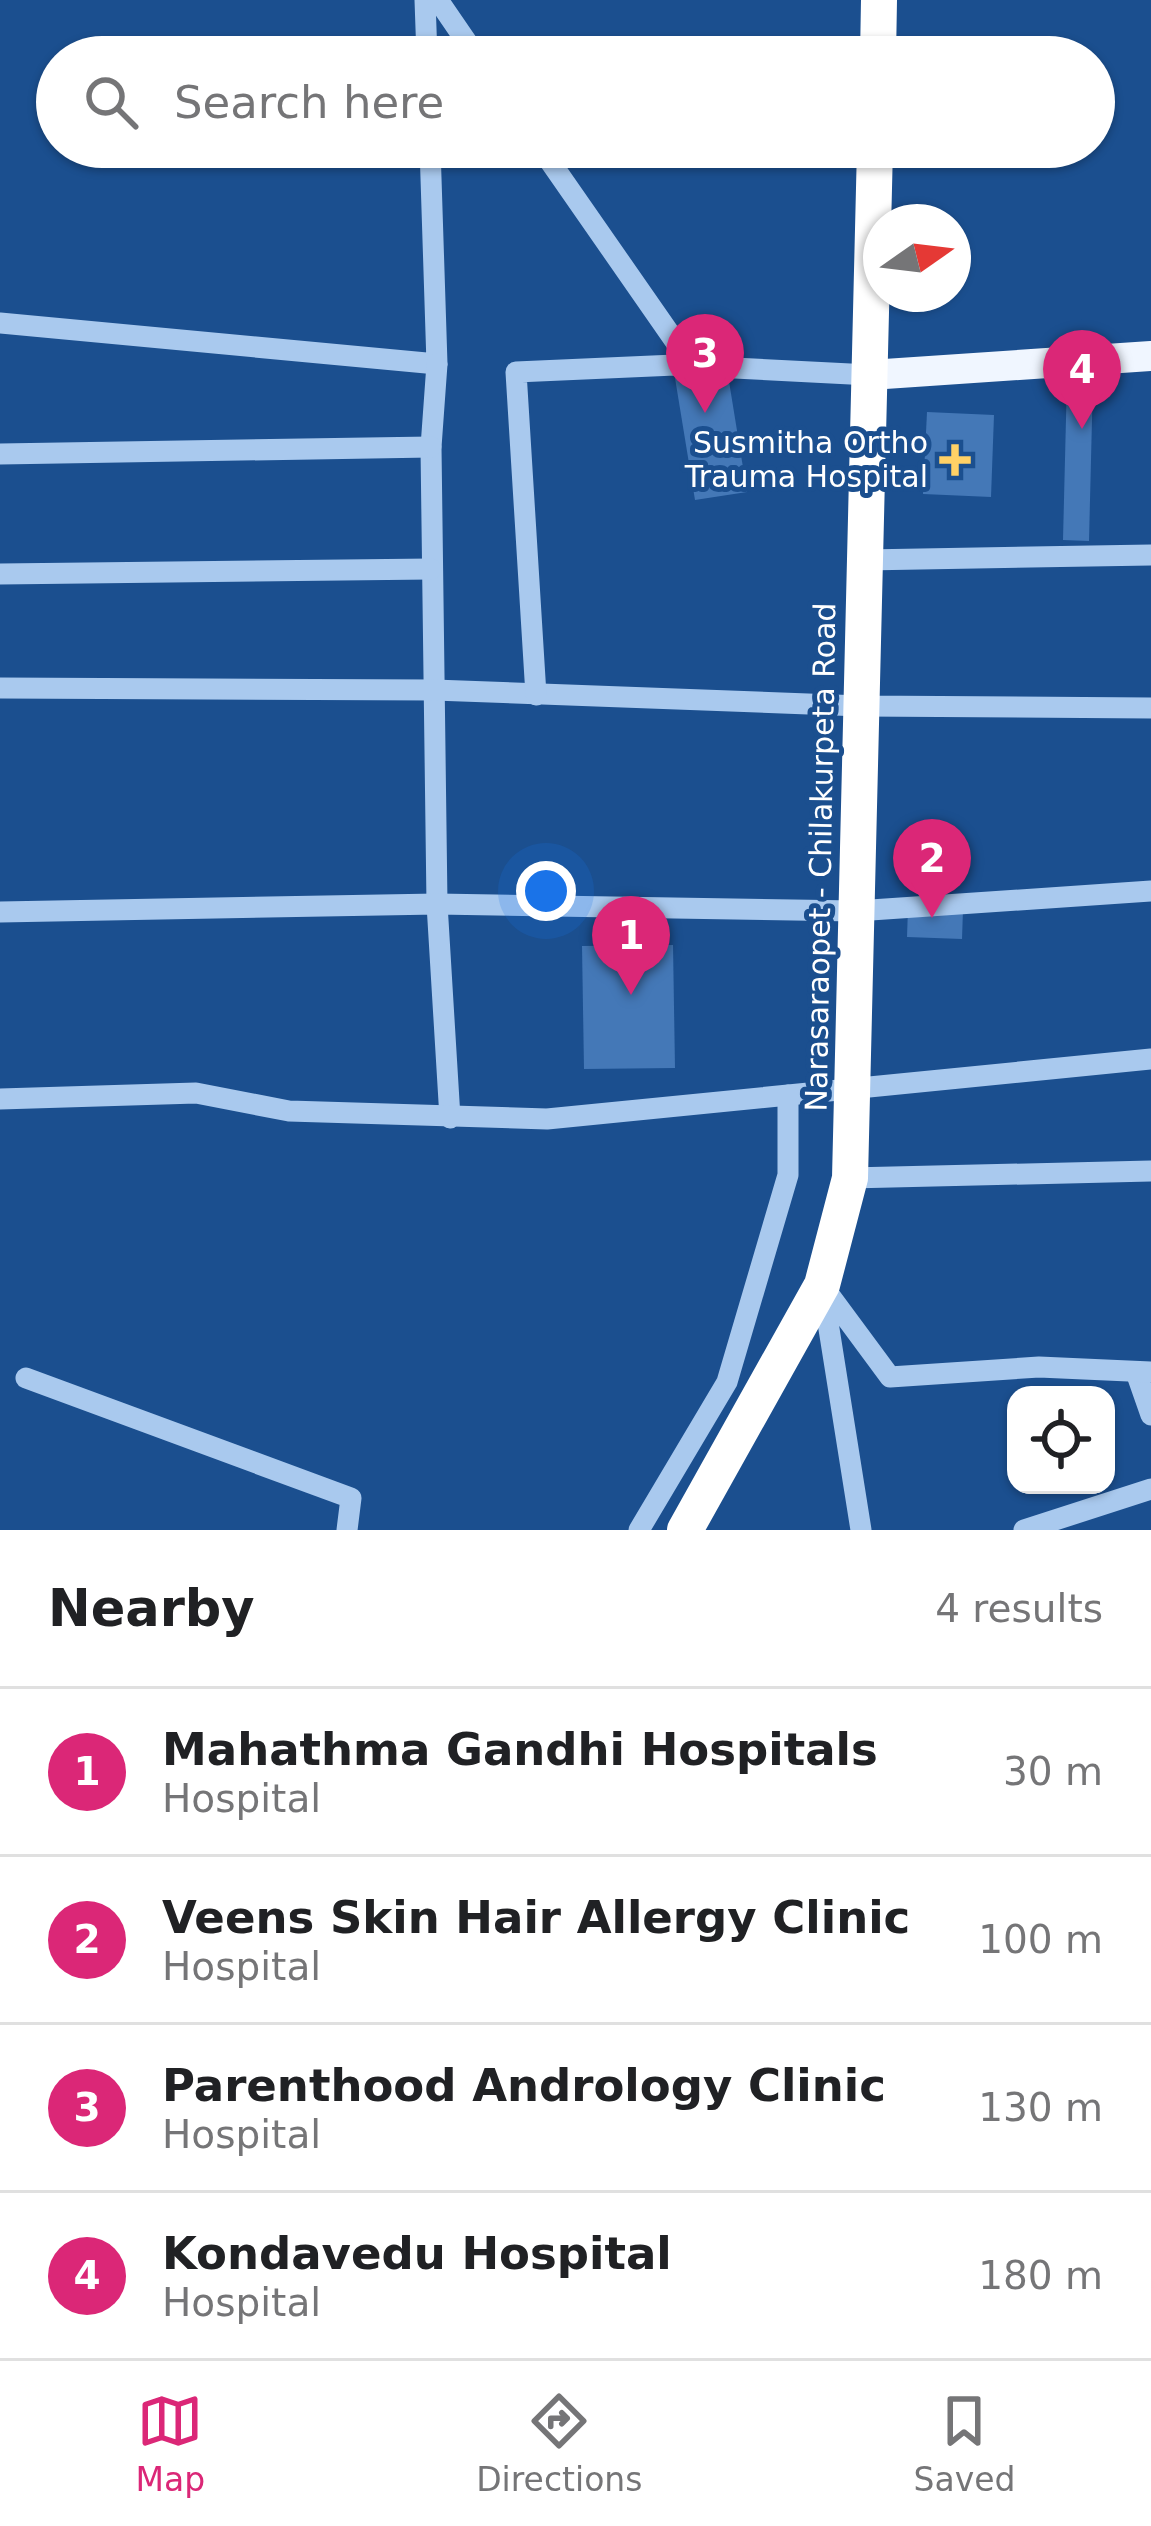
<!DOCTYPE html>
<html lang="en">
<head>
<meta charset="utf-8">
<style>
  :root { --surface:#fff; --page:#f2f2f2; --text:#202124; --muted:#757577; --line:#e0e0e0; --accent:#db2777 }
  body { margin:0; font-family:"DejaVu Sans",sans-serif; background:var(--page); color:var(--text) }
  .controls { position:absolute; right:36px; bottom:36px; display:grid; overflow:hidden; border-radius:24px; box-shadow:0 3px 9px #0004 }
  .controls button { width:108px; height:108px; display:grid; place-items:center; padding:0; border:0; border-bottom:3px solid var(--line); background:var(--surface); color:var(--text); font:60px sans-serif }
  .compass { position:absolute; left:863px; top:204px; width:108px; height:108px; border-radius:50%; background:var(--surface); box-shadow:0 3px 9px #0004; rotate:76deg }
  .you { position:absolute; left:546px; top:891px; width:42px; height:42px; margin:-30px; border:9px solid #fff; border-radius:50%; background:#1a73e8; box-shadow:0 0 0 18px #1a73e833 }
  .badge { display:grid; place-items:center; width:78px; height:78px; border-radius:50%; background:var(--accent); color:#fff; font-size:39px; font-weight:700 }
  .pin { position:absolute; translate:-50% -99px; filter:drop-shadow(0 3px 6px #0008) }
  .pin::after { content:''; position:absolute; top:63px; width:42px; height:36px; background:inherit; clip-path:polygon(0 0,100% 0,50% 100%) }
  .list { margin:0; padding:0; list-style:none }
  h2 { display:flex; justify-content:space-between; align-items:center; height:156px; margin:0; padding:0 48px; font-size:51px }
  h2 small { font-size:39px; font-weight:400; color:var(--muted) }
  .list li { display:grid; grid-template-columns:78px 1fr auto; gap:36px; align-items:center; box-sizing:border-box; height:168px; padding:0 48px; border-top:3px solid var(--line) }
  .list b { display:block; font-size:45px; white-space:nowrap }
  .list p { margin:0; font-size:39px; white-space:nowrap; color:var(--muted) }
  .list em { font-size:39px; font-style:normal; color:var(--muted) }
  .icon { flex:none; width:66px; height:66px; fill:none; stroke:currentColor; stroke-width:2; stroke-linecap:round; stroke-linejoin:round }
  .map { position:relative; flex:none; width:1151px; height:1530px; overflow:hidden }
  .search { position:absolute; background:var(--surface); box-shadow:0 3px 9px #0004; left:36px; right:36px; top:36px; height:132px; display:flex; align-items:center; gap:30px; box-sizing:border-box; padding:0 42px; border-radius:66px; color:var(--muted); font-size:45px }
  .sheet { height:828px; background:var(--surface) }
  nav { display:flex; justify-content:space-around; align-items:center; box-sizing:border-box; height:168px; border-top:3px solid var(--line); background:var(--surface); font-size:33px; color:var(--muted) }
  nav a { display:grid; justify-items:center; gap:6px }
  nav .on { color:var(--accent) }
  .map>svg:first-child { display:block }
</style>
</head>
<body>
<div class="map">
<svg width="1151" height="1530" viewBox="0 0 1151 1530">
  <rect width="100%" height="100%" fill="#1b4f8f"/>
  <g fill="#4478b7">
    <path d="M727,369l20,123 -52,8 -20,-122z"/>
    <path d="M1067,378l26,1 -4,162 -26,-1z"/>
    <path d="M927,412l67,3 -3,82 -68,-3z"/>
    <path d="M908,908l55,2 -1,29 -55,-2z"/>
    <path d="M673,945l2,123 -91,1 -2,-123z"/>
  </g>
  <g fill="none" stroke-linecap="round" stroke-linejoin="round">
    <g stroke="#a9c9ee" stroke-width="21">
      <path d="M425,0l2,57"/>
      <path d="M438,0l39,57"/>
      <path d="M540,147l153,220"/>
      <path d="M0,323l437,41 -7,-217"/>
      <path d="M437,364l-6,83 6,457 13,214"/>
      <path d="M0,454l431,-7"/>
      <path d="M865,560l286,-5"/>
      <path d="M0,574l431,-5"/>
      <path d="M0,688l434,2 427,16 290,2"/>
      <path d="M536,695l-20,-323 159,-7 195,10"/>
      <path d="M0,912l437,-8 419,7 295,-20"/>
      <path d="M0,1099l196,-6 93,18 258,8 604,-60"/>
      <path d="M850,1178l301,-7"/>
      <path d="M1137,1375l14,40"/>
      <path d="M26,1378l325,120 -4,32"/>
      <path d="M639,1530l88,-148 61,-207v-80"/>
      <path d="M861,1530l-39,-245 68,92 149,-10 112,5"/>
      <path d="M1024,1530l127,-41"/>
    </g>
    <path stroke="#f0f6ff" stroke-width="30" d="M870,375l281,-19"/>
    <g stroke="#fff" stroke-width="36">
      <path d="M878,57l1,-57"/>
      <path d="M685,1530l137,-245 28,-107 25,-1031"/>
    </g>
  </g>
  <path fill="#ffd166" stroke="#1b4f8f" stroke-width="4.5" d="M949 442h12v12h12v12h-12v12h-12v-12h-12v-12h12z"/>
  <g text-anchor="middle" stroke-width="10" stroke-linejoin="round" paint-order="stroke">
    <g font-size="30" fill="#fff" stroke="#1b4f8f" text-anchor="end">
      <text x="928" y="453">Susmitha Ortho<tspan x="928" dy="34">Trauma Hospital</tspan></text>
    </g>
    <g font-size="30" fill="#fff" stroke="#1b4f8f">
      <text transform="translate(821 857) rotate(-89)" y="10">Narasaraopet - Chilakurpeta Road</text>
    </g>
  </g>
</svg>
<div class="controls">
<button><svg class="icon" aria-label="locate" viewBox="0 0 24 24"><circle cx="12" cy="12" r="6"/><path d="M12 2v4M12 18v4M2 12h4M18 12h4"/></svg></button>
</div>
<svg class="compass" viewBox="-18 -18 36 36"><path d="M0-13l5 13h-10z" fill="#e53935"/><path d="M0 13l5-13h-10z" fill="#757577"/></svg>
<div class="you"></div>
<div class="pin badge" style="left:631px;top:995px">1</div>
<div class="pin badge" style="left:932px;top:918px">2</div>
<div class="pin badge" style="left:705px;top:413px">3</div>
<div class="pin badge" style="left:1082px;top:429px">4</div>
<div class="search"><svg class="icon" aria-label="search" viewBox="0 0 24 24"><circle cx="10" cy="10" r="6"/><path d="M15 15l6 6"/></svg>Search here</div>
</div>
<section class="sheet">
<h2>Nearby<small>4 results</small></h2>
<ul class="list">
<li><span class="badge">1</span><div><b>Mahathma Gandhi Hospitals</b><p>Hospital</p></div><em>30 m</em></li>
<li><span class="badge">2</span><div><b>Veens Skin Hair Allergy Clinic</b><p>Hospital</p></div><em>100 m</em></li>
<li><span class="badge">3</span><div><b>Parenthood Andrology Clinic</b><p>Hospital</p></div><em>130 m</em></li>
<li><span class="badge">4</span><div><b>Kondavedu Hospital</b><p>Hospital</p></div><em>180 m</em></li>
</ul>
</section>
<nav>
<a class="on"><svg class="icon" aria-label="map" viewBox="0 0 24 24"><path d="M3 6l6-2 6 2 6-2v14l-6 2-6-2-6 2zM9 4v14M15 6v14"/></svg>Map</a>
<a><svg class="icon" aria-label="directions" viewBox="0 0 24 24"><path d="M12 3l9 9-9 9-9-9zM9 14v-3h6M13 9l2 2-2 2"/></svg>Directions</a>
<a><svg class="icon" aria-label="saved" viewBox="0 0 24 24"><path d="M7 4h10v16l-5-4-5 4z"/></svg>Saved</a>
</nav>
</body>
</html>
